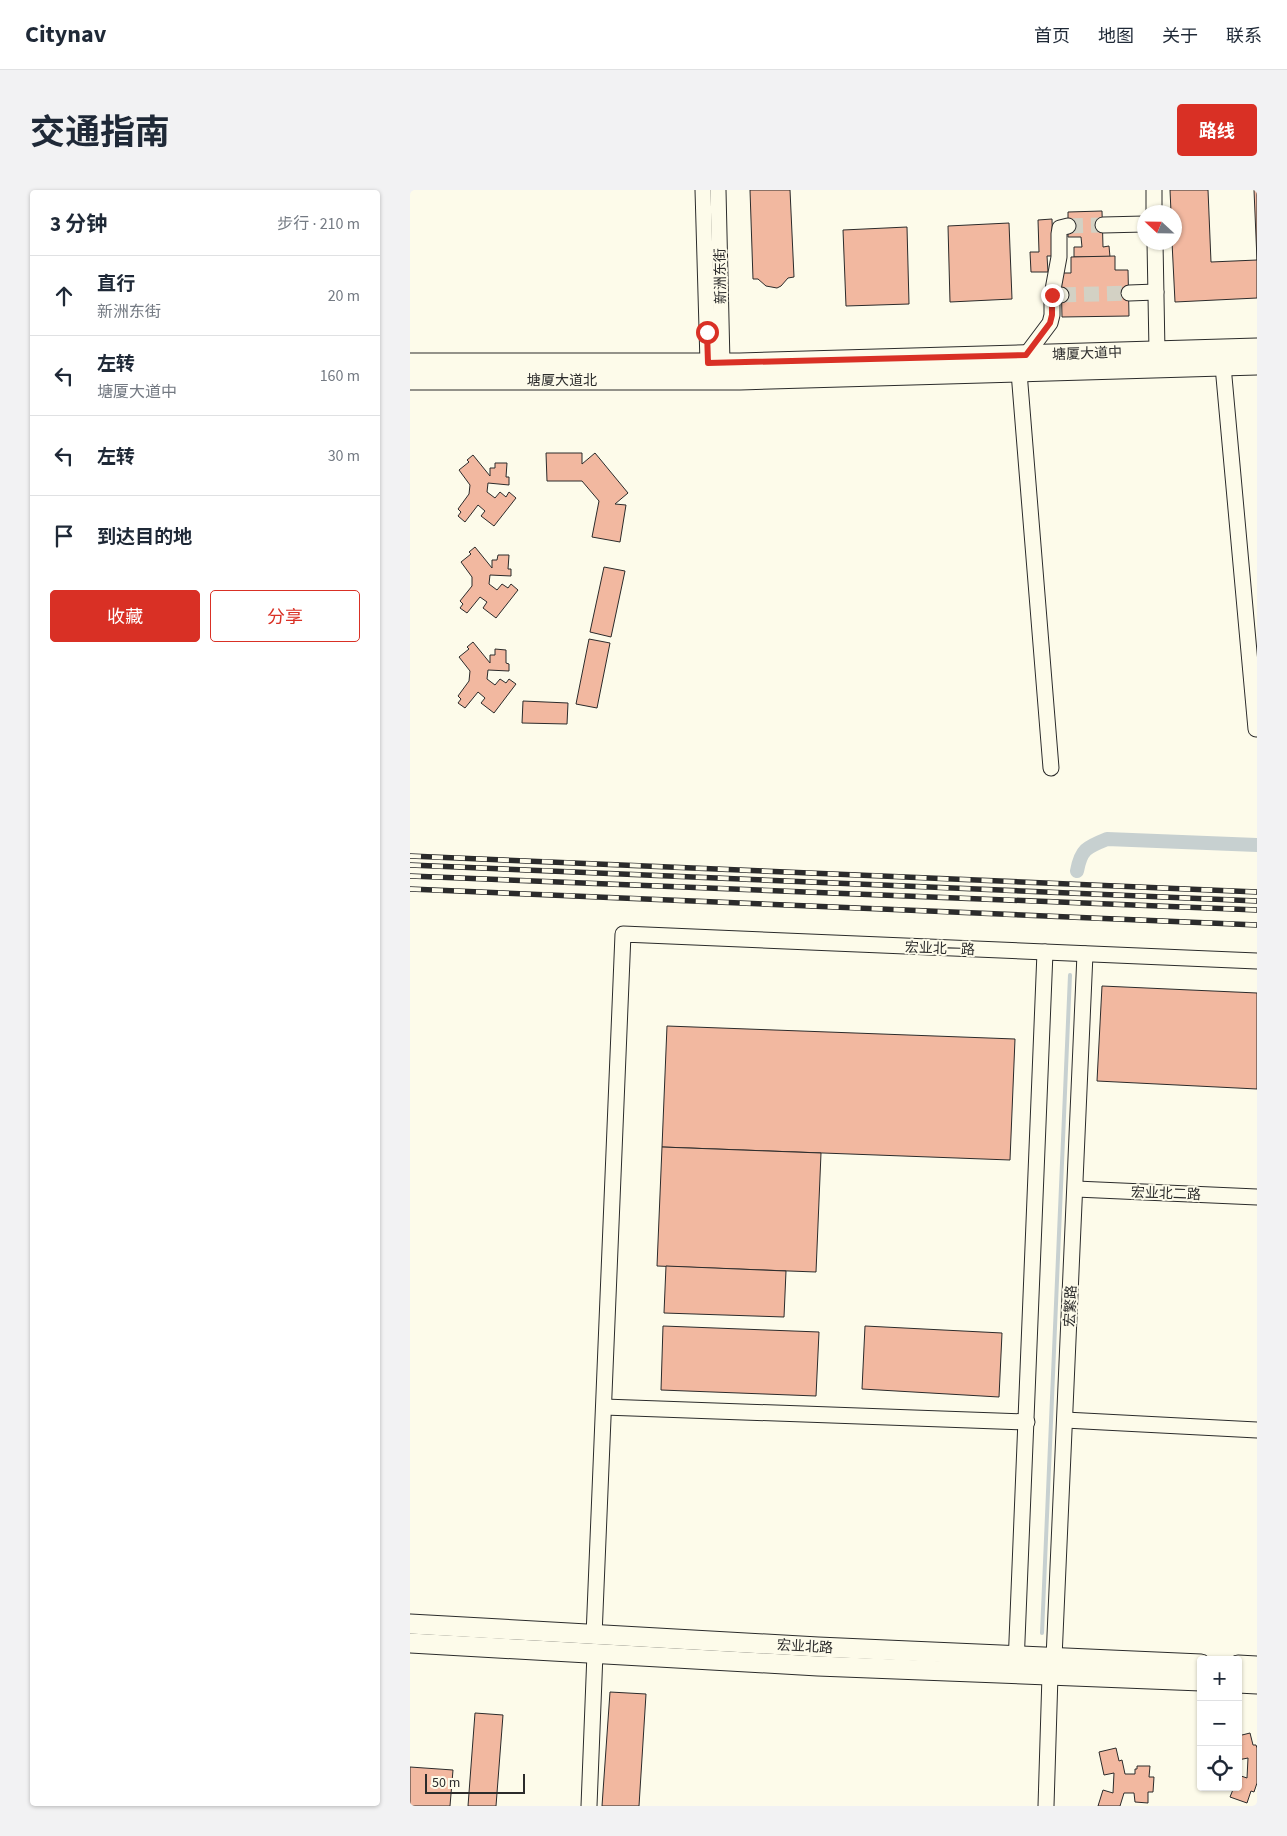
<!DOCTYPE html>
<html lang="zh">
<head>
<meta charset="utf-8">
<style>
  :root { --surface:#fff; --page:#f2f2f3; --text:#1f2937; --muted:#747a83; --line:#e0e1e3; --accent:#d93025 }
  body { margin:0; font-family:"Source Sans 3","Noto Sans SC",sans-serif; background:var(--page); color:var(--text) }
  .controls { position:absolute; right:15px; bottom:15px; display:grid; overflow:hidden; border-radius:5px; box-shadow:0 1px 4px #0004 }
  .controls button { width:45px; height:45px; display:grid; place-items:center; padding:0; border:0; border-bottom:1px solid var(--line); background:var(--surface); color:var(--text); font:25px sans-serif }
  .compass { position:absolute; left:727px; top:15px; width:45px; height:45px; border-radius:50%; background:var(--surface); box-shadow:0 1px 4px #0004; rotate:292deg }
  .scale { position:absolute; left:15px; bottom:12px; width:100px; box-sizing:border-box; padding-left:5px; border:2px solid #2b2b2b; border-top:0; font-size:14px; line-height:18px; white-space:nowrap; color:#2b2b2b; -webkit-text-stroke:4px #fdfbea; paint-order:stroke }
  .stop { position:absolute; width:15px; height:15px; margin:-11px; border:4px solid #d93025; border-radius:50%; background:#fff }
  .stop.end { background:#d93025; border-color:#fff; box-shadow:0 1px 5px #0008 }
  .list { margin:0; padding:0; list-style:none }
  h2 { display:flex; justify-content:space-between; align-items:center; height:65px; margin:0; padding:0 20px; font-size:21px }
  h2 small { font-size:16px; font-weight:400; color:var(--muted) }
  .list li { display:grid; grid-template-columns:32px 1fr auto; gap:15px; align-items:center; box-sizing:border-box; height:80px; padding:0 20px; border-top:1px solid var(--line) }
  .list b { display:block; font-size:19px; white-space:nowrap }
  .list p { margin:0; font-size:16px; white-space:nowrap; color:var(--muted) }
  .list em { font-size:16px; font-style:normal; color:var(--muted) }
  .actions { display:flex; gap:10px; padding:15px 20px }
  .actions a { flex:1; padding:11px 0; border:1px solid var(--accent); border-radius:5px; text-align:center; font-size:18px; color:var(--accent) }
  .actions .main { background:var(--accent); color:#fff }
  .icon { flex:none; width:28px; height:28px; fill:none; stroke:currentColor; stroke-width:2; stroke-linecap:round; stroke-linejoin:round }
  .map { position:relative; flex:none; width:847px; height:1616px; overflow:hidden; border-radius:5px }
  header { display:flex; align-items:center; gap:30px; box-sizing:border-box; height:70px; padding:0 25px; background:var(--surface); border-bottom:1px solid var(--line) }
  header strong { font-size:24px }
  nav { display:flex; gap:28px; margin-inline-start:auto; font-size:18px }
  .intro { display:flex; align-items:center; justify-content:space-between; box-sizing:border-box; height:120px; padding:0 30px }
  h1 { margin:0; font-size:35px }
  .button { padding:12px 22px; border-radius:5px; background:var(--accent); color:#fff; font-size:18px; font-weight:700 }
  main { display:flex; gap:30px; padding:0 30px }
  aside { flex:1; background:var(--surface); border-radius:5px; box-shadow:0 1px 4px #0004 }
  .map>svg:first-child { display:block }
</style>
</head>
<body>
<header>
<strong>Citynav</strong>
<nav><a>首页</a><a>地图</a><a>关于</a><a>联系</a></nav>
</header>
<div class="intro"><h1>交通指南</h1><a class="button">路线</a></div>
<main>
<aside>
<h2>3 分钟<small>步行 · 210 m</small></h2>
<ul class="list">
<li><svg class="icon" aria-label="ahead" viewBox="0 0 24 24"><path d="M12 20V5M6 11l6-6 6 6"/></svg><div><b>直行</b><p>新洲东街</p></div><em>20 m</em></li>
<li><svg class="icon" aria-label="left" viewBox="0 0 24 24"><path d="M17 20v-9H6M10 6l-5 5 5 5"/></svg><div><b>左转</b><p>塘厦大道中</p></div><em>160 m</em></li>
<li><svg class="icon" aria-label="left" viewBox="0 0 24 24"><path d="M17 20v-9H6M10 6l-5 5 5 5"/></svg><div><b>左转</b></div><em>30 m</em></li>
<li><svg class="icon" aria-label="arrive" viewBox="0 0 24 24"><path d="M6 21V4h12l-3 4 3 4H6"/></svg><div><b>到达目的地</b></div></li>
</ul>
<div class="actions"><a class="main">收藏</a><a>分享</a></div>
</aside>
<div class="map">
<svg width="847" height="1616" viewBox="0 0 847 1616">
  <rect width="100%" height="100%" fill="#fdfbea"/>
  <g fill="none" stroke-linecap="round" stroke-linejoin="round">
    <path stroke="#c7d0d0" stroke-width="4" d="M632,1443l28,-658"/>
    <path stroke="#c7d0d0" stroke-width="14" d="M667,681c4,-22 10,-24 30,-32l150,6"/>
  </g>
  <g fill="#f2b8a0" stroke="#2b2b2b">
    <path d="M340,0h40l4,87 -6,1 -7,8 -4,2 -11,-2 -8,-7h-5z"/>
    <path d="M760,0h38l3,72 46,-2 -3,-70h3v108l-82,4 -3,-60h2v-30h-3z"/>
    <path d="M692,21l1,36 6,-1 1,11h-36v-10h8l-1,-10h-13v-25z"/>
    <path d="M642,29l1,37h-6l1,16h-17l-1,-20h9l-1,-32z"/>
    <path d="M599,33l3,76 -62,3 -2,-76z"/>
    <path d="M497,37l2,77 -63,2 -3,-76z"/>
    <path d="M705,66v14h13l1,46 -67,1 -1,-44h10v-16z"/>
    <path d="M136,263h36v11l13,-11 33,40 -13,11 11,1 -6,37 -28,-5 7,-36 -17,-20h-35z"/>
    <path d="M63,265l17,21v-8h5v-5h12l-1,14h3v8l-21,-2 -1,9 8,6 5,-6 6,5 3,-5 7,6 -22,28 -13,-10 4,-5 -7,-6 -13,17 -7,-6 3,-4 -3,-3 11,-15 1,-9 -11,-15 10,-8 -2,-2z"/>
    <path d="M65,357l17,21v-8h5l1,-5h11l-1,14h3v7l-21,-1 -1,9 8,6 5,-6 6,4 3,-4 7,6 -22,28 -13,-10 4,-6 -7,-5 -13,16 -7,-5 3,-4 -3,-3 12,-15v-9l-11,-15 10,-8 -2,-2z"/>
    <path d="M194,377l21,4 -14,66 -21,-5z"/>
    <path d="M179,449l21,4 -13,65 -21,-4z"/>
    <path d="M63,452l17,21v-8h5v-6l11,1v13l3,1v7l-21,-1 -1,9 8,6 5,-6 6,4 3,-4 7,5 -22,29 -13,-10 4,-5 -7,-6 -13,16 -7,-5 3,-4 -3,-3 11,-15 1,-10 -11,-14 10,-8 -2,-2z"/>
    <path d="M113,511l45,2 -1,21 -45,-1z"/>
    <path d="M692,796l155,7v96l-160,-8z"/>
    <path d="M257,836l348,13 -5,121 -348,-13z"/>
    <path d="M252,957l159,6 -5,119 -159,-6z"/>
    <path d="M256,1076l120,5 -2,46 -120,-4z"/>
    <path d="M253,1136l156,6 -3,64 -155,-6z"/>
    <path d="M455,1136l137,7 -3,64 -137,-8z"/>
    <path d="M200,1502l36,2 -7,112h-37z"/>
    <path d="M65,1523l28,2 -7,91h-28z"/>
    <path d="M840,1543l3,12h3l1,3v35l-3,9 -3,-1 -4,12 -17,-6 4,-10h4v-12l9,3 1,-20 -10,2v-24z"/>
    <path d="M706,1558l3,13 3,-1 3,14h10v-5h2v-3h13l-1,11h5l-1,15h-5v11l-13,-1 -1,-9h-10l-4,13h-22l5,-16 10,3 1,-20 -10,2 -5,-23z"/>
    <path d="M0,1577l43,3 -3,36h-40z"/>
  </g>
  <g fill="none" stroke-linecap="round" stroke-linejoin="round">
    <g stroke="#d3d1c4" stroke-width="15" stroke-dasharray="15 8" stroke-linecap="butt">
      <path d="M658,36l35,-1"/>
      <path d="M651,105l68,-2"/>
    </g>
    <g stroke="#2b2b2b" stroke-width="17">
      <g id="minor">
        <path d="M293,0l5,173 3,9"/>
        <path d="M744,0v22"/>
        <path d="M693,35l41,-1"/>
        <path d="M745,52l2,109"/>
        <path d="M719,103l27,-1"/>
        <path d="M642,105l7,-38v-23l1,-6 8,-2"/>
        <path d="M616,165l24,-32 2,-8v-20h9"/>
        <path d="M813,176l33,363"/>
        <path d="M308,182l4,-9 -4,-173"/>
        <path d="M609,182l32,396"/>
        <path d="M666,999l181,8"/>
        <path d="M194,1217l423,15"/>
        <path d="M655,1230l192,10"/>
        <path d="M184,1446l29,-702 634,27"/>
        <path d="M606,1475l29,-713"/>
        <path d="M179,1616l6,-153"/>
        <path d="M636,1616l4,-131 4,-17 31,-704"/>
      </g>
    </g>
    <g stroke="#2b2b2b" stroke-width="21">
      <g id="major">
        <path d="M0,173h330l517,-15"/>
        <path d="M0,190h330l517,-15"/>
        <path d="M0,1434l408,23 383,17"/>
        <path d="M0,1453l408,23 383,15"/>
        <path d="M828,1475l19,1"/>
        <path d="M828,1493l19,1"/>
      </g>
    </g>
    <use href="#minor" stroke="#fdfbea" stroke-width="15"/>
    <use href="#major" stroke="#fdfbea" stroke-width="19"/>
    <g stroke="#2b2b2b" stroke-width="5.5">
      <g id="rail">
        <path d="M0,666l847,36"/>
        <path d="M0,675l847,36"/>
        <path d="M0,686l847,34"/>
        <path d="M0,699l847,36"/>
      </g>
    </g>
    <use href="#rail" stroke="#fdfbea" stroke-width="4" stroke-dasharray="11" stroke-linecap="butt"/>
  </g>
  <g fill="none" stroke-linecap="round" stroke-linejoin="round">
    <path stroke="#d93025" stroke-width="6" d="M297,142l1,31 318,-8 24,-32 2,-8v-20"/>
  </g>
  <g text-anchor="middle" stroke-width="4" stroke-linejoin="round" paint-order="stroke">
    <g font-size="14" fill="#2b2b2b" stroke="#fdfbea">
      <text transform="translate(310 86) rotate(-91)" y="5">新洲东街</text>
      <text transform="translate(677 163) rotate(-2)" y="5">塘厦大道中</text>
      <text x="152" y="195">塘厦大道北</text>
      <text transform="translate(530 758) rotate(2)" y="5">宏业北一路</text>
      <text transform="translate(756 1003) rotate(2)" y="5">宏业北二路</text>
      <text transform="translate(660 1116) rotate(-87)" y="5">宏繁路</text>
      <text transform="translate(395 1456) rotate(3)" y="5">宏业北路</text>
    </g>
  </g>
</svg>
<div class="controls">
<button>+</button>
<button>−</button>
<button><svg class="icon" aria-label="locate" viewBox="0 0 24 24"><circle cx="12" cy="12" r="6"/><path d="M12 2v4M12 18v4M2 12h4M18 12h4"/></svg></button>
</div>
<svg class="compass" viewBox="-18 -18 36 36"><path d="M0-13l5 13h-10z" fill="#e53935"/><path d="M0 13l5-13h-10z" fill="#747a83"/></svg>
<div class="scale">50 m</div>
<div class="stop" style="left:297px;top:142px"></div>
<div class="stop end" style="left:642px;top:105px"></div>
</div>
</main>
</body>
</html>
